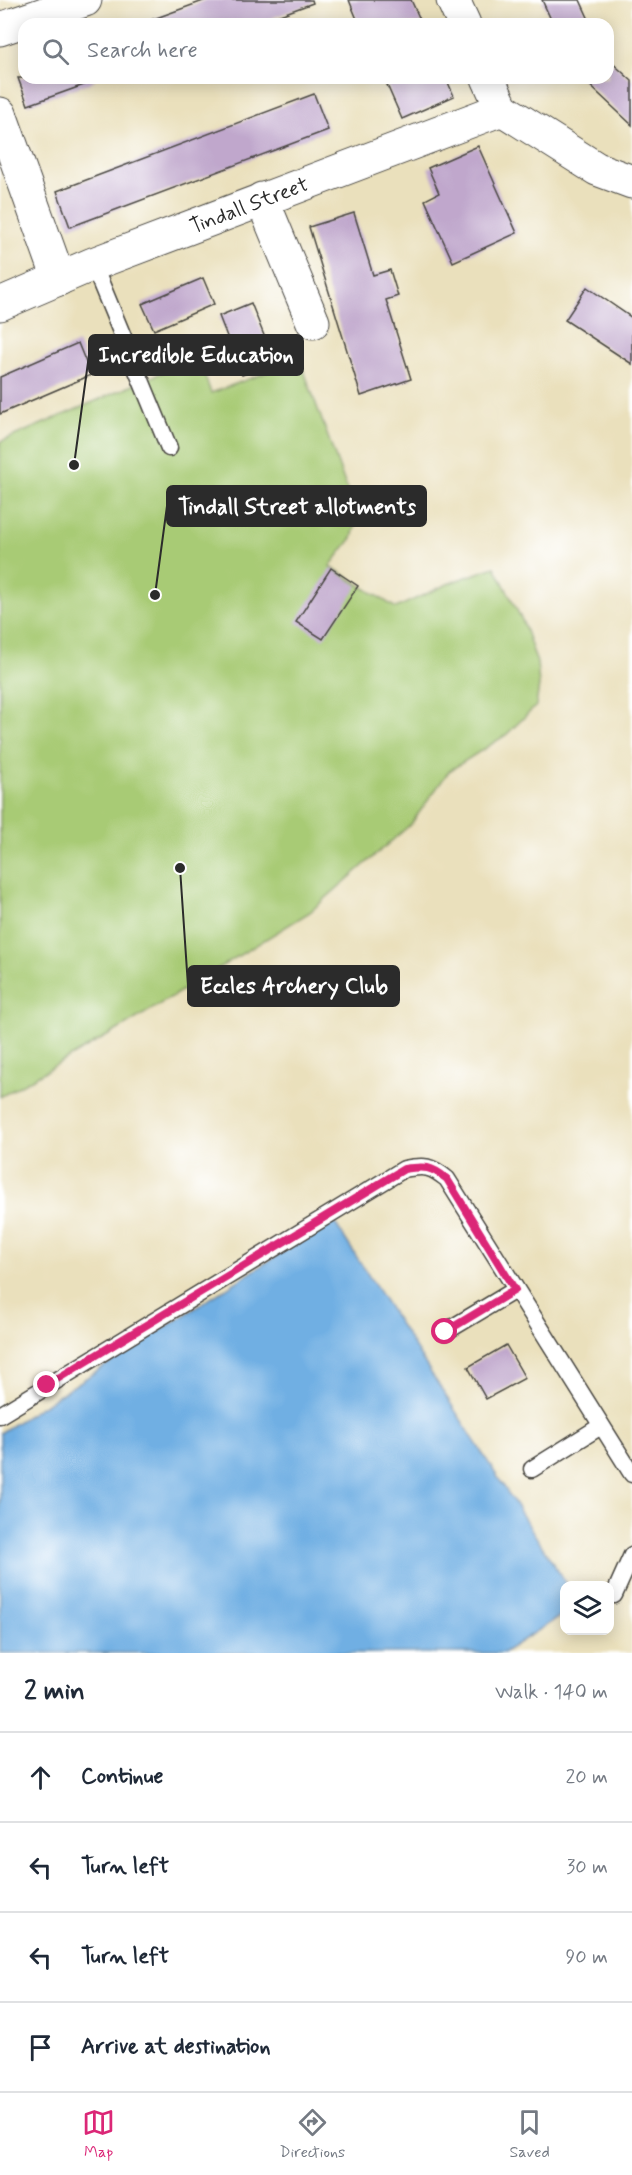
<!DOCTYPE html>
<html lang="en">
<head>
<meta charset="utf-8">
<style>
  :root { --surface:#fff; --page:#f2f2f3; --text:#1f2937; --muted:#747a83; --line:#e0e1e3; --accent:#db2777 }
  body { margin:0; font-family:Mynerve,sans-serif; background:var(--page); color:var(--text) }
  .controls { position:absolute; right:18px; bottom:18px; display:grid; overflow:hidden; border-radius:12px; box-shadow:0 3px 15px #0003 }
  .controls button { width:54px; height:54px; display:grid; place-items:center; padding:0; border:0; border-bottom:2px solid var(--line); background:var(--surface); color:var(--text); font:30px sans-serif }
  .stop { position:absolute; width:18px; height:18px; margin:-14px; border:4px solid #db2777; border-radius:50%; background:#fff }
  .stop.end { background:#db2777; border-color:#fff; box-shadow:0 2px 6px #0008 }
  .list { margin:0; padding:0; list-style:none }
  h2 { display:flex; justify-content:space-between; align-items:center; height:78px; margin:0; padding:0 24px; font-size:26px }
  h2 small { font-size:20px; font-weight:400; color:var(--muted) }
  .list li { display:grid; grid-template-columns:39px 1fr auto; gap:18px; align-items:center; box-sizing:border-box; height:90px; padding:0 24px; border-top:2px solid var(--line) }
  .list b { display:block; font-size:22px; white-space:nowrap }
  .list em { font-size:20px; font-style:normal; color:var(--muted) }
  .icon { flex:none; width:33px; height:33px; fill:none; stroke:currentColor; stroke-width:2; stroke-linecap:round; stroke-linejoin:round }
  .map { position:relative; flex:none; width:632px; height:1653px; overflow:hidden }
  .search { position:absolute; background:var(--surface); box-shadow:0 3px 15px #0003; left:18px; right:18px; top:18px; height:66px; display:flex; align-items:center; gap:15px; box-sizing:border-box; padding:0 21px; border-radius:18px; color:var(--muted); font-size:22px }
  .sheet { height:438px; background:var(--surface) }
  nav { display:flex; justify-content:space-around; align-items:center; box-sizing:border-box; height:84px; border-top:2px solid var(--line); background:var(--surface); font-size:16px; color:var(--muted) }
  nav a { display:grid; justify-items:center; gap:3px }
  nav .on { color:var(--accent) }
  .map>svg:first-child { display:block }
</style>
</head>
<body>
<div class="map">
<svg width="632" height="1653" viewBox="0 0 632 1653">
  <rect width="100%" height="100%" fill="#fff"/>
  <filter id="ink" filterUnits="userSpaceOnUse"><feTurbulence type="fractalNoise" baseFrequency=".0167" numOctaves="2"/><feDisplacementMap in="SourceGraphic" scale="12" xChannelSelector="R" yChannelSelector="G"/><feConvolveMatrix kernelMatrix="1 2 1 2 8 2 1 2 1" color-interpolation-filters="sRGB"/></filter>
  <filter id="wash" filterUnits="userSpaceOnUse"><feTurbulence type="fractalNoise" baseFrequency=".008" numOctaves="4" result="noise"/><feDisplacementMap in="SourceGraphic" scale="24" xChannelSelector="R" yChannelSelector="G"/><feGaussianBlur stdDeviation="1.35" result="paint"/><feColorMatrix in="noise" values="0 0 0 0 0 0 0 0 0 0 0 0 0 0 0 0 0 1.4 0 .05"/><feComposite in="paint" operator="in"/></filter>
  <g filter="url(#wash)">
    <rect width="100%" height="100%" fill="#eae0bc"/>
    <path fill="#a8cb74" stroke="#6a7b50" stroke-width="1.5" d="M198,357l13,36 89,-33 59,162 -4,5 -3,11 -22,28 66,42 56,-26 43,-15 28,55 14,41 2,22 -3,21 -30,29 -57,36 -38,53 -101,88 -189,116 -121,69v-655z"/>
    <path fill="#70afe3" stroke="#4e6d87" stroke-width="1.5" d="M333,1220l234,365 -3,1v28l-61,39h-503v-220z"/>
    <g id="blocks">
      <g fill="#c0a7cc">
        <path d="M206,0h106l1,3 -58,21h-106l-1,-3z"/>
        <path d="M349,0h62l11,24h-63z"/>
        <path d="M542,0h38l11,24h-38z"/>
        <path d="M608,59l24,22v44l-50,-47h26z"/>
        <path d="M18,78h76l1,3 -67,24z"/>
        <path d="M403,78h43l8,18 -52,23 -15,-34z"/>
        <path d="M314,94l14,36 -258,97 -13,-36z"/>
        <path d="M478,146l39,87 -64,29 -28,-62 14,-7 -11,-25z"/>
        <path d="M354,213l19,62 17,-5 8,26 -12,4 25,79 -50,17 -52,-169z"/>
        <path d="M203,278l11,26 -60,26 -12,-26z"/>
        <path d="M587,287l45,31v46l-67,-44z"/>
        <path d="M251,303l24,60 -33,12 -23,-59z"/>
        <path d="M78,343l13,32 -91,39v-37z"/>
        <path d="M331,568l27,18 -35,53 -27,-17z"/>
        <path d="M506,1345l19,33 -39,21 -18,-32z"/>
      </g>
    </g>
  </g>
  <g filter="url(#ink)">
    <use href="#blocks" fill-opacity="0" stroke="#484641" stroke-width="1.5"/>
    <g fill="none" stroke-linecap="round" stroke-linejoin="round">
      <g stroke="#484641" stroke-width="19">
        <g id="lane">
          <path d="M93,264l76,184"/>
          <path d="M445,1332l70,-42"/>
          <path d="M0,1415l404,-246c21,-4 27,-3 43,10l185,295"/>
          <path d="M532,1469l69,-43"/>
          <path d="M614,1595l18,-40"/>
        </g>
      </g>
      <g stroke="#484641" stroke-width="35">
        <g id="street">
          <path d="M0,29l85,-29"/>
          <path d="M0,114l59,165"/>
          <path d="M262,199l51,123"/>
          <path id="s1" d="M0,304l93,-40 409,-155"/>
        </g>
      </g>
      <g stroke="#484641" stroke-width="35">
        <g id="secondary">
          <path d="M453,0l11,24"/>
          <path d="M488,78l14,31 95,60 35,13"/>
        </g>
      </g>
      <use href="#lane" stroke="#fff" stroke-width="16"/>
      <use href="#street" stroke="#fff" stroke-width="33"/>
      <use href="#secondary" stroke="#fff" stroke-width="33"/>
    </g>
  </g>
  <g fill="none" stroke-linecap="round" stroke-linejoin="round" filter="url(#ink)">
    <path stroke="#db2777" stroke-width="8" d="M47,1385l357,-216c21,-3 27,-3 43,10l68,111 -70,42"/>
  </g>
  <g text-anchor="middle" stroke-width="4.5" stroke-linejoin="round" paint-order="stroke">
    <g font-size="21" fill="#2b2b2b" stroke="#fff">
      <text dy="7" stroke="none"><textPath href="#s1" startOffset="268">Tindall Street</textPath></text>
    </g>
  </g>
  <path fill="none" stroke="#2b2b2b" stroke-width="2" d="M74 465L89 355M155 595L167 506M180 868L188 986"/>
  <g fill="#2b2b2b" stroke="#fff" stroke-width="2">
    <circle cx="74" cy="465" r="6"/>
    <circle cx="155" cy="595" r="6"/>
    <circle cx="180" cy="868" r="6"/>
  </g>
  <g fill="#2b2b2b" stroke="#2b2b2b" stroke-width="2">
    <rect x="89" y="335" width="214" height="40" rx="6"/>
    <rect x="167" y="486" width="259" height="40" rx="6"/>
    <rect x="188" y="966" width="211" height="40" rx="6"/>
  </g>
  <g font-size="22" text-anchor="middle" font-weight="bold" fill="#fff">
    <text x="196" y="362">Incredible Education</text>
    <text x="297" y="514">Tindall Street allotments</text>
    <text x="294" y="993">Eccles Archery Club</text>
  </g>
</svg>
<div class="controls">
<button><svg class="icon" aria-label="layers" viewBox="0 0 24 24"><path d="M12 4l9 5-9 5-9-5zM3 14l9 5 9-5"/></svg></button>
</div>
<div class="stop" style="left:445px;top:1332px"></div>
<div class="stop end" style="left:47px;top:1385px"></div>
<div class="search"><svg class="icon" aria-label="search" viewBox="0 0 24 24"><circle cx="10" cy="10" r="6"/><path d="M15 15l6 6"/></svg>Search here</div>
</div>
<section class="sheet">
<h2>2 min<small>Walk · 140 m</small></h2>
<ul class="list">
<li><svg class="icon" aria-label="ahead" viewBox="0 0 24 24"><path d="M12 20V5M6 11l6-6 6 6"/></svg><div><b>Continue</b></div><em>20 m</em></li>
<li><svg class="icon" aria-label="left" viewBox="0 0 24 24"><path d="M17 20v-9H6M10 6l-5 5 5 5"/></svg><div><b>Turn left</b></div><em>30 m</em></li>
<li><svg class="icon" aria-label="left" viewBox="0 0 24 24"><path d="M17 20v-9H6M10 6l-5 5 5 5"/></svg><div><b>Turn left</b></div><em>90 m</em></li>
<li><svg class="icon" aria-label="arrive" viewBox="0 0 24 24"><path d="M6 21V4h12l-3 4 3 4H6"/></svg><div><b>Arrive at destination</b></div></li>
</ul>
</section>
<nav>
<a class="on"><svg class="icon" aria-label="map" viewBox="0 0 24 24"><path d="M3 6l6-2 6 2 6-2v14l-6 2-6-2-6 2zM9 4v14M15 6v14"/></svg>Map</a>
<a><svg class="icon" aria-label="directions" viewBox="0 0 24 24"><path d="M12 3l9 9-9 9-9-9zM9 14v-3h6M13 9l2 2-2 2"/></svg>Directions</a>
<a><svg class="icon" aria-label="saved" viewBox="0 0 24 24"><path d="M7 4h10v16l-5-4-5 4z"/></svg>Saved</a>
</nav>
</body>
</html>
